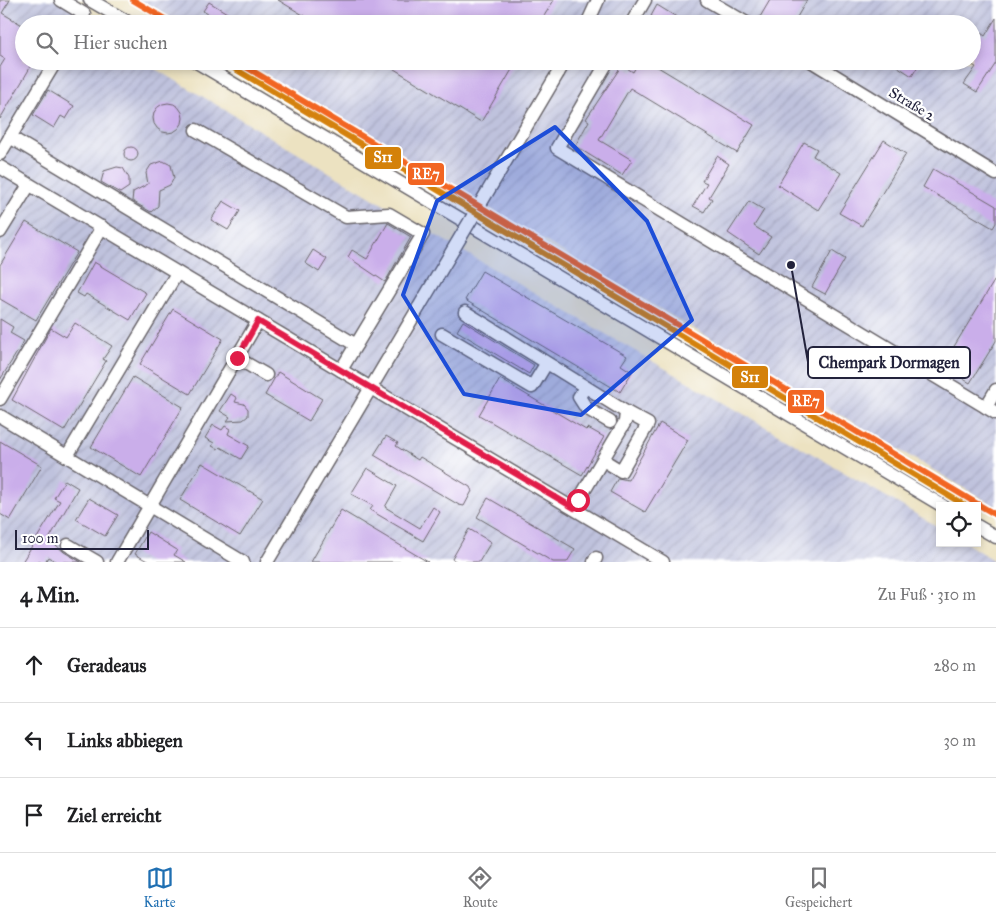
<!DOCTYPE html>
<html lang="de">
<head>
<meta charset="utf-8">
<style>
  :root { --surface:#fff; --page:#f2f2f2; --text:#202124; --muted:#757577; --line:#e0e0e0; --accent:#1f6fb2 }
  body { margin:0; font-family:"IM FELL Great Primer",serif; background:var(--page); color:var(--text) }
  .controls { position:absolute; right:15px; bottom:15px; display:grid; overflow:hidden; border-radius:0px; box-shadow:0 2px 8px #0003 }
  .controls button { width:45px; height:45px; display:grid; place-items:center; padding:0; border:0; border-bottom:1px solid var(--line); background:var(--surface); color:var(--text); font:25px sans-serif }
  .scale { position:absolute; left:15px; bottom:12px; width:134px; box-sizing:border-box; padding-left:5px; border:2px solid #22223b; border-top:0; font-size:14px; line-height:18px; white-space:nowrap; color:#22223b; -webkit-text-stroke:4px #fff; paint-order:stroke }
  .stop { position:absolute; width:15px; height:15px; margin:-11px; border:4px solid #e11d48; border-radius:50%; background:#fff }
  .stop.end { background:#e11d48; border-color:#fff; box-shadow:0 1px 5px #0008 }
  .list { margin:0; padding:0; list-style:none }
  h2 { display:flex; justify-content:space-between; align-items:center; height:65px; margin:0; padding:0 20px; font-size:21px }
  h2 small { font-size:16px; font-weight:400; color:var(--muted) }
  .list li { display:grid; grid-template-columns:32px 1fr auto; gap:15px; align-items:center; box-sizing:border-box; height:75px; padding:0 20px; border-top:1px solid var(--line) }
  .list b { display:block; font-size:19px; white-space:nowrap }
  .list em { font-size:16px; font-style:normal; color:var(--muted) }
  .icon { flex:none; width:28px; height:28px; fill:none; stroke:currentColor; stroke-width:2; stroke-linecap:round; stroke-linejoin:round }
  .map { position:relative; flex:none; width:996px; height:562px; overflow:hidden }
  .search { position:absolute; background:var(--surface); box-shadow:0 2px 8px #0003; left:15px; right:15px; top:15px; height:55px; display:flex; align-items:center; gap:12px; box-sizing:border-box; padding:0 18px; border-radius:28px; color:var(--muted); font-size:19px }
  .sheet { height:290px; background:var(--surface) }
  nav { display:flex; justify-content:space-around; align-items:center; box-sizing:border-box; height:70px; border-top:1px solid var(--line); background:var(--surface); font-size:14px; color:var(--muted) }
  nav a { display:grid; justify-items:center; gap:2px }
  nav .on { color:var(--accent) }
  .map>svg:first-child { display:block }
</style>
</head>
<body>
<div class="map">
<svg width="996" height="562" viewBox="0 0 996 562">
  <defs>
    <pattern id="industrial-furrows" width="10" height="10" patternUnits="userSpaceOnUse" patternTransform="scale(1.25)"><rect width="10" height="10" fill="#bfc2dd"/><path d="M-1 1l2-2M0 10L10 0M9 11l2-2" fill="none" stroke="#a4a6bf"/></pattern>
  </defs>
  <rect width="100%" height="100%" fill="#fff"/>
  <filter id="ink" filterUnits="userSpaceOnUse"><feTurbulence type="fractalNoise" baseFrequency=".02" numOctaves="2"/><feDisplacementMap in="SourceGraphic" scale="10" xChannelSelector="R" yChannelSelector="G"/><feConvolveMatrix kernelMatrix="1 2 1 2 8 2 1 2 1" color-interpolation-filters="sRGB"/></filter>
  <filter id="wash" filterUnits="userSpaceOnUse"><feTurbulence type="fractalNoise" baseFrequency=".0096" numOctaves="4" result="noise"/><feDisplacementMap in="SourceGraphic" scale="20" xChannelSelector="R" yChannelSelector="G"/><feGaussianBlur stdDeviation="1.12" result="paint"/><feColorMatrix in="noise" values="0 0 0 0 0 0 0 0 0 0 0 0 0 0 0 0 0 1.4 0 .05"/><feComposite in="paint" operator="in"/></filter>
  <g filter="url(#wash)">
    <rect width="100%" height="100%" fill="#ece2c1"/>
    <g fill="url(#industrial-furrows)">
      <path d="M0,0h71l20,12 -6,12h-61v37h119l268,160 529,307v15h26l30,19h-996z"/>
      <path d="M136,0h860v507l-756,-446h732v-37h-796z"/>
    </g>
    <g id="blocks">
      <g fill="#caaeea">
        <path d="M0,0h10l-8,13 22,13v35h10l-34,58v-52l5,-8 -5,-3z"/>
        <path d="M278,0h276l-15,24h-221z"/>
        <path d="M770,0h37l-14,24h-21l-12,-7z"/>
        <path d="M209,2l36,22h-21l-21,-13z"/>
        <path d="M657,5l31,19h-24l-13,-8z"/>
        <path d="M996,18v45l-19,29 -13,-8 12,-17 -4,-2v-26l6,-8 7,5z"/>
        <path d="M381,61h136l-36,61z"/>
        <path d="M639,61h9l106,64 -17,28 -107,-65 -31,52 33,20 -10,15 -47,-29 14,-25 -3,-2 36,-54 11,7z"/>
        <path d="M889,61h32l-9,15z"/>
        <path d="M48,90l26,16 -8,13 -5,-3 -7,12 -21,-13z"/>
        <circle cx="168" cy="118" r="15"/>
        <path d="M884,140l22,14 -44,72 -23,-13z"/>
        <path d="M804,142l13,7 -4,7 28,17 -23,37 -40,-25z"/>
        <circle cx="131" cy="154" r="7"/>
        <path d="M717,156l12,8 -20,33 3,2 -8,13 -11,-6 14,-23 -5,-2z"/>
        <path d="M163,161l8,4 3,13 -4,7 -11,5 -1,16 -7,6 -19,-11 1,-9 15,-8 -2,-11 5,-8z"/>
        <path d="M117,167l6,1 6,10v9l-9,6 -19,-11 3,-11z"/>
        <path d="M933,169l63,37v17l-3,5 -70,-41z"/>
        <path d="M223,201l17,10 -12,19 -17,-10z"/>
        <path d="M749,201l15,9 -10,16 17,11 -12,17 -31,-21z"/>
        <path d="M26,222l51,30 -41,68 -36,-21v-34z"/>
        <path d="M388,223l23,14 -26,45 -37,-25 4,-7 15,9z"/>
        <path d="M313,250l14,9 -8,13 -14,-9z"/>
        <path d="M832,251l13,8 -20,35 -13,-7z"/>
        <path d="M94,262l52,31 -16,27 -44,-26 -2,3 -7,-4z"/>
        <path d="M482,271l145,85 -6,9 11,7 -12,20 -155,-92z"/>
        <path d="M996,278v63l-26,42 -28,-17z"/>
        <path d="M173,309l50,30 -33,55 -50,-30z"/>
        <path d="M0,319l13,8 -3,6 14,8 -24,39z"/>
        <path d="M463,321l71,44 -5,9 -72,-43z"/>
        <path d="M75,323l37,23 -9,13 3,2 -42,70 -52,-31 39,-72 15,9z"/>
        <path d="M278,372l44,27 -13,22 -44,-26z"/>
        <path d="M133,377l50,30 -42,70 -50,-30z"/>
        <path d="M500,379l86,51 2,-2 16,9 -22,38 -103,-60z"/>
        <path d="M231,394l6,4 -2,4 9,2 4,5v7l-5,4 -16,1 3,-4 -10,-6z"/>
        <path d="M660,423l28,17 -43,72 -35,-20 8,-14 10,2z"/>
        <path d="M213,425l9,5 3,-4 5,3 -2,5 21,12 -8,13 -21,-12 -2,2 -6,-3 2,-3 -9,-5z"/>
        <path d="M386,436l12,7 -2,3 22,14 2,-3 50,30 2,4 -8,15 -5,-1 -85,-50z"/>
        <path d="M0,441l42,25 -32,54 -10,-6z"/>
        <path d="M202,463l61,36 -23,37 -60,-36z"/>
        <path d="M367,468l30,18 -12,21 35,21 13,-21 7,5 -17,29 -53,-31 3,-4 -22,-12z"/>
        <path d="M65,480l13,8 -29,51 15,13 17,10h-24l-9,-5 -3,5h-23l38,-61 -6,-3z"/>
        <path d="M89,498l29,17 -13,21 -29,-17z"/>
        <path d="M488,498l87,51 -8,13h-14l-76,-45z"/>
        <path d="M341,510l87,52h-117z"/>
        <path d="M469,529l22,13 -12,20h-22l-5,-3z"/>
        <path d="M148,532l29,18 -3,5 12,7h-37l-14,-8z"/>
      </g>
    </g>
  </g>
  <g filter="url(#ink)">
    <use href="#blocks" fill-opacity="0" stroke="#69656a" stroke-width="1"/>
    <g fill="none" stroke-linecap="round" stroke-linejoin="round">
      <g stroke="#69656a" stroke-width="15">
        <g id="minor">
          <path d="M61,0l23,14 -6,10"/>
          <path d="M90,0l41,24"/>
          <path d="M707,0l41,24"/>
          <path d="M587,24l11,-24"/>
          <path d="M631,24l14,-24"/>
          <path d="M195,61l748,445"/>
          <path d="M608,61l-51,87 439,265"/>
          <path d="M811,61l185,113"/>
          <path d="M558,73l7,-12"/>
          <path d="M196,130l150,87 43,-3 34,20 -82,136"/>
          <path d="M10,137l346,208"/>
          <path d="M0,154l56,-93"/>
          <path d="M0,167l663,395"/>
          <path d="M0,232l29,-47"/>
          <path d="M465,312l161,100 -1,10 -51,86"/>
          <path d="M442,334l90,53 14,-23"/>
          <path d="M237,358l29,17"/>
          <path d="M585,387l-6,10 7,11 24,14"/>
          <path d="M0,399l102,-172"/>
          <path d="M986,407l10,-17"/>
          <path d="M0,416l243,146"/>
          <path d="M67,456l110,-183"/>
          <path d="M603,460l18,11 27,-47 -22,-12"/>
          <path d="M977,526l19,11"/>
          <path d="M68,545l29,17"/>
          <path d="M117,562l141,-241"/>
          <path d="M267,562l152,-255"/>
          <path d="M594,562l2,-4"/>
        </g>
      </g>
      <use href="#minor" stroke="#fff" stroke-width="12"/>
      <g stroke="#69656a" stroke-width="15" stroke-linecap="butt">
        <path id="minor-bridge" d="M419,307l139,-234"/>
      </g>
      <use href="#minor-bridge" stroke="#fff" stroke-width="12"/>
      <g stroke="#fff" stroke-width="10">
        <g id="rail-1">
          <path d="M133,0l40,24"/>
          <path d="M236,61l760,454"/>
        </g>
      </g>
      <g stroke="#fff" stroke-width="10">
        <path id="rail-2" d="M232,67l734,439"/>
      </g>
      <use href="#rail-1" stroke="#f26522" stroke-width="6"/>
      <use href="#rail-2" stroke="#d48109" stroke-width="6"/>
    </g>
  </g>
  <g fill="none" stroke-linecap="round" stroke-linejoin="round" filter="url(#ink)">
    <path stroke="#e11d48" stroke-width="6" d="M237,358l21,-37 316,187 4,-8"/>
  </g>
  <path fill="#1d4ed8" fill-opacity="0.2" stroke="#1d4ed8" stroke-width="4" stroke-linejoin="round" d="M555,127l92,94 45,99 -111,95 -117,-21 -61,-99 34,-94z"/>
  <g text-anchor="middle" stroke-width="4.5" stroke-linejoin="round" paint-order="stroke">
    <g font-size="15" fill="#22223b" stroke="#fff">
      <text transform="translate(912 104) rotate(31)" y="5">Straße 2</text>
    </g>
  </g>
  <path fill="none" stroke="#22223b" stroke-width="2" d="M791 265L808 362"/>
  <circle fill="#22223b" stroke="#fff" stroke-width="2" cx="791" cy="265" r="5"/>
  <rect fill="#fff" stroke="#22223b" stroke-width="2" x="808" y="347" width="162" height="31" rx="5"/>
  <g font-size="16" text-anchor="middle" font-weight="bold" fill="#22223b">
    <text x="889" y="368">Chempark Dormagen</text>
  </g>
  <g stroke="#fff" stroke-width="2">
    <rect x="364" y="146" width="38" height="24" rx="5" fill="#d48109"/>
    <rect x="407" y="162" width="38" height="24" rx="5" fill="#f26522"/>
    <rect x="731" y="365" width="38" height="24" rx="5" fill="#d48109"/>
    <rect x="787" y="389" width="38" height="25" rx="5" fill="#f26522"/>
  </g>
  <g font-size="14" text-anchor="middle" font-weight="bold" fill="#fff">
    <text x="383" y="162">S11</text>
    <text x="426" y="179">RE7</text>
    <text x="750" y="382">S11</text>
    <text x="806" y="406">RE7</text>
  </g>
</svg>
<div class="controls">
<button><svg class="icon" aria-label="locate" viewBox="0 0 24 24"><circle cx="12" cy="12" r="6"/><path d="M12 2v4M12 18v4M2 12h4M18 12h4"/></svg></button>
</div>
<div class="scale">100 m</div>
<div class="stop" style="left:578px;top:500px"></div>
<div class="stop end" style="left:237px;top:358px"></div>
<div class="search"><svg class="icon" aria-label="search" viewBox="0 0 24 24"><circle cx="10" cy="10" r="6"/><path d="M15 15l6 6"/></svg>Hier suchen</div>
</div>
<section class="sheet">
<h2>4 Min.<small>Zu Fuß · 310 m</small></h2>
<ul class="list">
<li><svg class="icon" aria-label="ahead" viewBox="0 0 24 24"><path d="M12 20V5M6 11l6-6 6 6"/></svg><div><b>Geradeaus</b></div><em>280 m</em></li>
<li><svg class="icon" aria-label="left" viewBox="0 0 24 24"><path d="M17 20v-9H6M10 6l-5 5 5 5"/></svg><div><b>Links abbiegen</b></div><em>30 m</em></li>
<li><svg class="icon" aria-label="arrive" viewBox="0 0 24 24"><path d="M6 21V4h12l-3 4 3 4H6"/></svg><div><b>Ziel erreicht</b></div></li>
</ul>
</section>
<nav>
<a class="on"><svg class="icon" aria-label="map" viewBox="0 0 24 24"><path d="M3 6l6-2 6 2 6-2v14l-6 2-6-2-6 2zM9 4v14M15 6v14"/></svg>Karte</a>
<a><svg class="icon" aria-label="directions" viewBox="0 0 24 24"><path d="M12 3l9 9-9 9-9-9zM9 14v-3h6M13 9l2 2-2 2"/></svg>Route</a>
<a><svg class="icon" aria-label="saved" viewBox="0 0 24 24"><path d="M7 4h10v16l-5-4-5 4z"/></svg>Gespeichert</a>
</nav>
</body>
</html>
